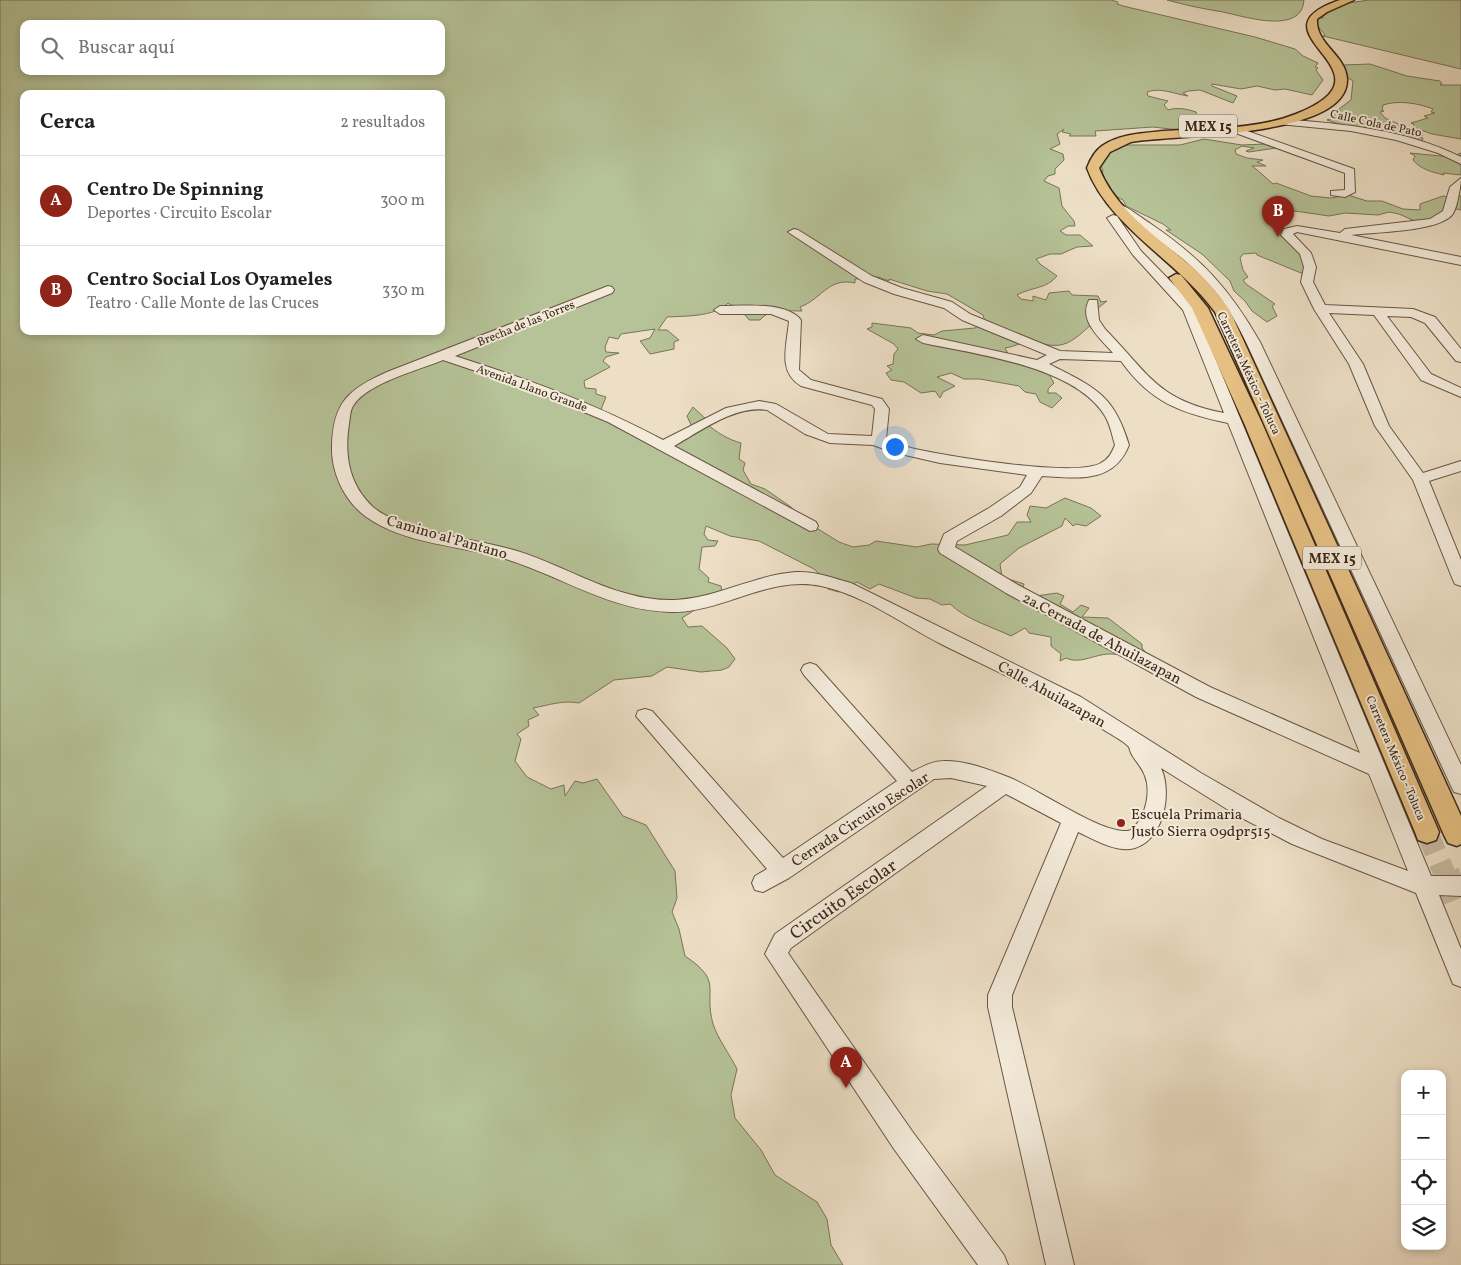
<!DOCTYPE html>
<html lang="es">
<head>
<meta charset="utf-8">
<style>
  :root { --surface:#fff; --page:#f6f6f6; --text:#202124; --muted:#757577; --line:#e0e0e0; --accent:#8f2418 }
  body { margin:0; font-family:Vollkorn,serif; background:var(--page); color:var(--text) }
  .controls { position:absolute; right:15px; bottom:15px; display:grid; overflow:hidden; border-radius:10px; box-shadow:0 2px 8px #0003 }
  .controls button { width:45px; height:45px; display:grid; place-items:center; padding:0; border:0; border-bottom:1px solid var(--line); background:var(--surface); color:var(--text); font:25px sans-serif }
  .you { position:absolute; left:894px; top:446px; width:18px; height:18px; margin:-12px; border:4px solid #fff; border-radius:50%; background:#1a73e8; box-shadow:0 0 0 8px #1a73e833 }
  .badge { display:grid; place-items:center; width:32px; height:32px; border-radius:50%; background:var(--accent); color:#fff; font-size:16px; font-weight:700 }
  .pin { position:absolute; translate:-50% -41px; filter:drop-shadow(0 1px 2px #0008) }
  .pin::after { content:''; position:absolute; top:26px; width:18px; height:15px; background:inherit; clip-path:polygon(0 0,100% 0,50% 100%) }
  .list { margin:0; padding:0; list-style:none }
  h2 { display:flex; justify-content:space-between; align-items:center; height:65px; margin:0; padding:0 20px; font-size:21px }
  h2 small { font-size:16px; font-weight:400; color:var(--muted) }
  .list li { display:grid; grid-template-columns:32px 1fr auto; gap:15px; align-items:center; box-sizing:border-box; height:90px; padding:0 20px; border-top:1px solid var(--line) }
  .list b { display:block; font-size:19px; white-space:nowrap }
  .list p { margin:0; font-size:16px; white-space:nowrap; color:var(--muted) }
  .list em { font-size:16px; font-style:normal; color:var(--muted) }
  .icon { flex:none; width:28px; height:28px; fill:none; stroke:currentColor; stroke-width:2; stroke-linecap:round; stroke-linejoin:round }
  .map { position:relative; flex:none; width:1461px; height:1265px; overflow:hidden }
  .search { position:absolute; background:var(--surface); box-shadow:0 2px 8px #0003; left:20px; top:20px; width:425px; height:55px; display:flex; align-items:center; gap:12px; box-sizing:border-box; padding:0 18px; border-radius:10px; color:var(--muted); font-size:19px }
  .panel { position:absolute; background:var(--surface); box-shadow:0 2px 8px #0003; left:20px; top:90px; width:425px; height:245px; border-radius:10px }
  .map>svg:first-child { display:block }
</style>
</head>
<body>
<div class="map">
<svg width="1461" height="1265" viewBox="0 0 1461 1265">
  <rect width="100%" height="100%" fill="#eddfc6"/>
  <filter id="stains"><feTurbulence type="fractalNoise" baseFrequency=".004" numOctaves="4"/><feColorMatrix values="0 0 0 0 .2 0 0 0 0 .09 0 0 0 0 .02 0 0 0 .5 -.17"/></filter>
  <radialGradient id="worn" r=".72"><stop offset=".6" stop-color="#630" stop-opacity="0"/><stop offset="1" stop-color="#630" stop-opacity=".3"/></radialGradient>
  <g fill="#b6c297" stroke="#787558" fill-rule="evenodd">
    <path d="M0,0h1111l7,2 -1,2 6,2 132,31 40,12 8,7 15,7 -3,4 3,1 -2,2 7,10 -11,15 -27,-6 -10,1 -18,-4 -16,3 -29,-5v2l25,10 -4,7 -33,-13 -12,1 -5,2 5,3c-14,-2 -27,-9 -41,-4l1,4 20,5 -4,4 4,5c8,-3 20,-1 28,2l1,4 8,2v3l-26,9 -26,-3 -58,4 1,5h-27l2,-2 -9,-2 2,-3 -7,5 3,10 -10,5 13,5 1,6 -9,9v5l-7,2 -4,5 15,7 3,18 12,15 1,5h-7l-8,5 6,4h14l13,11 -16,1 -16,7h-11l-14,5 4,5 17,12c-10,13 -26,11 -40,19l4,4 12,2v-5l13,4 3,-7 20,-2 3,4 26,1 3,6 6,-1 -9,7 1,12c-12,6 -19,17 -32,23 -14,6 -25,-1 -39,-1 -8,1 -15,5 -23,6l6,11 36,12 7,12 -6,6v4h8l6,5 -10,10 -12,-6 -4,-8 -11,-2 -6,-6 -39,-7h-16l-13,-6 -14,4 18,9 -12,6 -3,6 -5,-7 -14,2 -17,-11 -13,-2 -5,-7 6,-3 -5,-4 6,-2 1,-10 4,-5 -4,-5 -27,-15 5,-2v-4l39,5 7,5 16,2 8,-4 33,-3 10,-7 -2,-6 -36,-21 -20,-3 -38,-12v2l-11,-4 -23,2v4c-27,-6 -33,16 -55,24l2,4c-15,0 -32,-3 -42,9h-11l-4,-5 2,-1 -19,-11c-13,14 -43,13 -61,14l-9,13h9l12,10 -5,2v7l-24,5 -10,-13 10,-3 5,-9 -34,5 -3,5 -9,-2 -4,10 1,5 13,1 -13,4 -3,4 7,6 -26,14 1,7 11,1v5l10,3 -6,15 57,35 35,-20 -5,-11 6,-9 15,14 -1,3c9,8 22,16 34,19l-2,16 6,4 -2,7 8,14 14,5 26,18 16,15 32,20 14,5 16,-2 7,-4 41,6 14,-3 34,1 43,-10 9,-13h14l-4,-7 3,-9 16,2 19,-10 26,10 10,8 -15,10 -10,-2 -3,2 -8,-8 -3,8 -43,22 -19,16 2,13 22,7 -1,4 13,8 21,-3 7,3 -4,8 13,8 8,-7 8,3 -7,9 26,1 34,26v4l9,11c-13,-3 -26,-4 -39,-5 -16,-1 -31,11 -46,4l-6,3 1,-7 -10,-8v-9l-22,-4 -4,-5 -14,8c-21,-10 -44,-16 -61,-32l-8,1 -12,-6 -14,-1 -37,-14 -9,5 -13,-7 -18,10 -11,-3 1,-6 -15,-14 -55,-28 -29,-5 -24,-10 -2,8 4,6 10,1 -3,5 -13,1 -3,22 10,9 -1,4 13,4 2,16 -25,6 -16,10 6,9 14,-1 25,22 8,11 -6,8 -7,3 -21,2 -34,-5 -15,9 -38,4 -35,23c-17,-3 -29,2 -46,5l6,7 -11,5 1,6 -12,8 4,5 -6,22 12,16 24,12 13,-4 1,11 10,-15 8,2 14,-4 26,37 23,9 29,46 2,27 -5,14 7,17 6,27c39,26 18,32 28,68 5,15 17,31 24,45l-6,26 4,23 26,32 14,25 42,27 10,17 4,26 12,20h-843zM24,24h417v47h-417zM24,94h417v237h-417z"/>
    <path d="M1167,0h137c-2,35 -58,17 -81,12 -19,-3 -38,-7 -56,-12z"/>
    <path d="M1369,0h92v69l-138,-33 2,-1 -11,-14 4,-1 -3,-2h8v-7l19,-7z"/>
    <path d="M1370,64l37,12 33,5 2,3 -2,1h21v54l-29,-5 -19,-7 1,-3 -3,-1 17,-5 -4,-2 11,-3 -4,-1 2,-3c-15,-6 -35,-9 -50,-4l-1,5 2,1 -4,1 5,6 38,17 -4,2 4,1 -1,3 -72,-16 -6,1 -17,-6 6,-2 6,-9 12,-9 2,-19 -8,-5 -2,-11z"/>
    <path d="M1204,139l38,6 24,-1 10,4 -27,4 -3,-1 8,-3 -12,-2 -7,4 1,4 11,4 16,2 -6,2 9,4h-14c8,6 14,12 21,18l3,-1 35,13 20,2 17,-3 19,6h15l21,8 17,1v-6l23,-8 7,1v-4l11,3v14l-4,-1 -26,9v2l-14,2 -18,-8 -10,-2 -11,3 -33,-2 -16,3 -34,-5 -18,5 4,3 -10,1 20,14 6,7 11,31 -7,1 -44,-18 -1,-2 -13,1 -3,4 3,12 5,7 -5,3 3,4 29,20 -3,2 5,10 -10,6 -15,-11 -7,-10 -11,-10 -4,-10 -28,-27 -36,-24h5l-8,-6 -37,-18 -3,-6 -12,-6 -10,-18 2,-5 -4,-11 14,-11 14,-4h53z"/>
    <path d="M1410,153l41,4 10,-4v22l-18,-2 1,2c-11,-3 -23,-5 -31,-15l2,-4z"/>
  </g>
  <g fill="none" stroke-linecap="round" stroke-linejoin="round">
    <path stroke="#c9baa3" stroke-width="22" stroke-dasharray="22 11" stroke-linecap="butt" d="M1427,832l18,43"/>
    <path stroke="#c9baa3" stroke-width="29" stroke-dasharray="29 14" stroke-linecap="butt" d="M1445,873l16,39"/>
    <g stroke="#685644" stroke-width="2">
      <g id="minor">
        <path d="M1282,119c61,5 123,10 179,38v7l-23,-11 -42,-13 -45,-9 -72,-7 -2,-2z"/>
        <path d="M1230,127h6l118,42 1,23 -10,5 -14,-2v-4l14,-1v-17l-115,-42z"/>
        <path d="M1461,178c0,7 -4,32 -9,37 -15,17 -78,17 -101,20l110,22v8l-164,-33 -4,2 18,19 5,14 -3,15 12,23 88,4 22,8 26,32v13l-5,-1 -31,-38 -14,-6 -24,-1 44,58 30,14v9l-40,-17 -47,-65 -45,-2 34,51 26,62 34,47 38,-12v10l-32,10 32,79v26l-6,-2 -2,-4 -40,-100 -38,-54 -26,-62 -35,-55 -13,-27 3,-15 -4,-13 -19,-19 3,-6 13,-3 43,7 5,-4 85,-10 13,-8 7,-24z"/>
        <path d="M1118,204c11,3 23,14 33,20 51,35 78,64 109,118l201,423v29l-7,-2 -3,-6 -205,-444c-8,-16 -16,-32 -28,-47 -28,-36 -67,-60 -104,-86l-2,-2z"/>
        <path d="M1113,215l4,1 24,35 44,45 10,14 236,566h30v20l-22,-1 22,54v38l-8,-3 -37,-91 -124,-49 -54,-28 -77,-48c12,25 2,77 -31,81 -17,2 -37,-10 -52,-17l-66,163v12l62,258h-28l-58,-258v-12l73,-172 -55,-29 -215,154 -3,5 124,178 92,124 4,10h-30l-84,-116 -129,-195 10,-20 212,-148 -36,-8 -17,1 -145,99 -26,14 -8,-2 -3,-7 3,-7 12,-7 -131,-153 2,-5 7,-2 7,2 131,147 114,-77 -93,-106 -3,-5 3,-5 6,-2 6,2 96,107c10,-5 20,-11 32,-11 20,-1 46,9 64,16 30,12 86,52 115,54 7,0 7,0 12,-5 11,-11 16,-36 10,-50 -3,-9 -10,-15 -14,-23 -1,-2 -1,-4 -2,-6 -6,-7 -20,-13 -28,-19 -51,-33 -106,-57 -160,-84 -39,-20 -77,-49 -120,-58 -52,-11 -99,27 -150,26 -60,-1 -110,-36 -165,-53 -45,-14 -102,-14 -141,-43 -21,-16 -34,-44 -33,-70 1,-44 17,-57 55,-74l221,-86 4,1 2,3 -2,3 -157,63c72,23 141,48 208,84l63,-32 33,-7 17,3 52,30 44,2 3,-27 -3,-4 -71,-19c-24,-15 -14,-40 -12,-65l-18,-7h-51l-6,-4 6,-4c22,0 66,-5 81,14l-2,50 12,10 71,19 7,10 -3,30c10,3 19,8 29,10 33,7 160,29 186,14 8,-4 11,-11 14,-18 -3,-10 -5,-21 -10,-29 -30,-50 -130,-62 -182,-73l-7,-4 7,-4 114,25 10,-5 -85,-35 -18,-12 -50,-14 -30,-12 -76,-50 6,-3 4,1 74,46 30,12 50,14 18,12 90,37 53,2c-12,-14 -35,-32 -24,-53h8l2,20 6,9c44,45 52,71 119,84l-41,-103 -50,-55 -26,-37zM1060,359l61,2c29,41 59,52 107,62l132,330 -150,-66 -192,-102 -63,-38 2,-6 44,-25 30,-23 11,-17c35,2 72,8 87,-31 -15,-51 -35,-58 -80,-81zM443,360l83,28 82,34 202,109 6,-1 2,-4 -2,-4 -142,-76c27,-15 61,-41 93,-36l38,24 25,9 43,2 19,7 48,11 87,12 -7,12 -31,21 -45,26 -6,15 2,4 66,40 190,104 173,77 39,97 -86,-32 -43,-21 -78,-45 -120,-76 -230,-114c-18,-5 -36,-12 -55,-11 -42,3 -79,26 -121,28 -57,2 -106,-33 -158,-49 -41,-13 -112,-17 -144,-44 -24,-22 -29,-52 -24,-83 1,-6 1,-13 4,-18 14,-23 66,-36 90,-46z"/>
      </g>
    </g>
    <g stroke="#3b2819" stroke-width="3">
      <g id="major">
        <path d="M1340,0h14l-27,12 -10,7c-2,25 29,36 30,60 2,60 -176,55 -216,63l-21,10 -11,16c17,43 60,70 93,99 15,13 27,28 38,44l231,505v28l-4,2 -9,-3 -4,-8 -229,-523c-37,-51 -107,-86 -128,-144 3,-8 8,-17 15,-22 17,-12 42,-13 62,-15 43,-3 92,-1 132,-17 109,-43 -54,-81 44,-114z"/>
        <path d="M1176,274l5,1 27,33 54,115 177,409 -3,8 -9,3 -9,-3 -3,-8 -171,-409 -52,-115 -23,-30z"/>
      </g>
    </g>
    <use href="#minor" fill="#f3eada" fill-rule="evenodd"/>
    <use href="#major" fill="#e6c083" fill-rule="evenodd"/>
  </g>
  <circle fill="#8f2418" stroke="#f3eada" stroke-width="2" cx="1121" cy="823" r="5"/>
  <g text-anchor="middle" stroke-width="4" stroke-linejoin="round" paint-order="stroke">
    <g font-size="12" fill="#3b2819" stroke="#f3eada">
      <text transform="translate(1376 123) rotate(12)" y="4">Calle Cola de Pato</text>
      <text transform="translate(526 323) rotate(-22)" y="4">Brecha de las Torres</text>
      <text transform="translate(1249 373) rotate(65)" y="4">Carretera México - Toluca</text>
      <text transform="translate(532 388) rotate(20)" y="4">Avenida Llano Grande</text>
      <text transform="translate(1396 758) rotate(67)" y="4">Carretera México - Toluca</text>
    </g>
    <g fill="#f3eada" stroke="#726253" stroke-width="1">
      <rect x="1179" y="114.5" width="58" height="23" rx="4"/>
      <rect x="1303" y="546.5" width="58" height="23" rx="4"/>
    </g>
    <g font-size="14" font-weight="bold" fill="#3b2819">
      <text x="1208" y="131">MEX 15</text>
      <text x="1332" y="563">MEX 15</text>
    </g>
    <g font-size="15" fill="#3b2819" stroke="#f3eada">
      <text transform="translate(447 537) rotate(16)" y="5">Camino al Pantano</text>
      <text transform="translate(1102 638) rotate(28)" y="5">2a.Cerrada de Ahuilazapan</text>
      <text transform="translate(1052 694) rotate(29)" y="5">Calle Ahuilazapan</text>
      <text transform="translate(860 819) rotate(-33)" y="5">Cerrada Circuito Escolar</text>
    </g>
    <g font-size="15" fill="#3b2819" stroke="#f3eada" text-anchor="start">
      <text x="1131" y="819">Escuela Primaria<tspan x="1131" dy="17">Justo Sierra 09dpr515</tspan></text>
    </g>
    <g font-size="18" fill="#3b2819" stroke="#f3eada">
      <text transform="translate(843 899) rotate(-35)" y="6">Circuito Escolar</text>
    </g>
  </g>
  <rect width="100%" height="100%" filter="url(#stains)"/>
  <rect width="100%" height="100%" fill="url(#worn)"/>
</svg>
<div class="controls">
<button>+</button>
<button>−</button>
<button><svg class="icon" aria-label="locate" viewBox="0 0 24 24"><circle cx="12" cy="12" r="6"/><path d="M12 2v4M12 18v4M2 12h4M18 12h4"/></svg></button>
<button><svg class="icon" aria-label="layers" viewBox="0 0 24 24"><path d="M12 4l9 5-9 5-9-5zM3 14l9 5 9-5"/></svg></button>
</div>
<div class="you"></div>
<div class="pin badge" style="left:846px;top:1088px">A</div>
<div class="pin badge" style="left:1278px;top:237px">B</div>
<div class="search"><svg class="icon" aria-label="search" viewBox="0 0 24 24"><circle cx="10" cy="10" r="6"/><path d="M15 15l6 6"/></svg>Buscar aquí</div>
<section class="panel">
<h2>Cerca<small>2 resultados</small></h2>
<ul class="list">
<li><span class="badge">A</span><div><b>Centro De Spinning</b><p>Deportes · Circuito Escolar</p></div><em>300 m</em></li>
<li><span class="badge">B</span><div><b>Centro Social Los Oyameles</b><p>Teatro · Calle Monte de las Cruces</p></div><em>330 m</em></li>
</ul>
</section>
</div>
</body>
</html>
